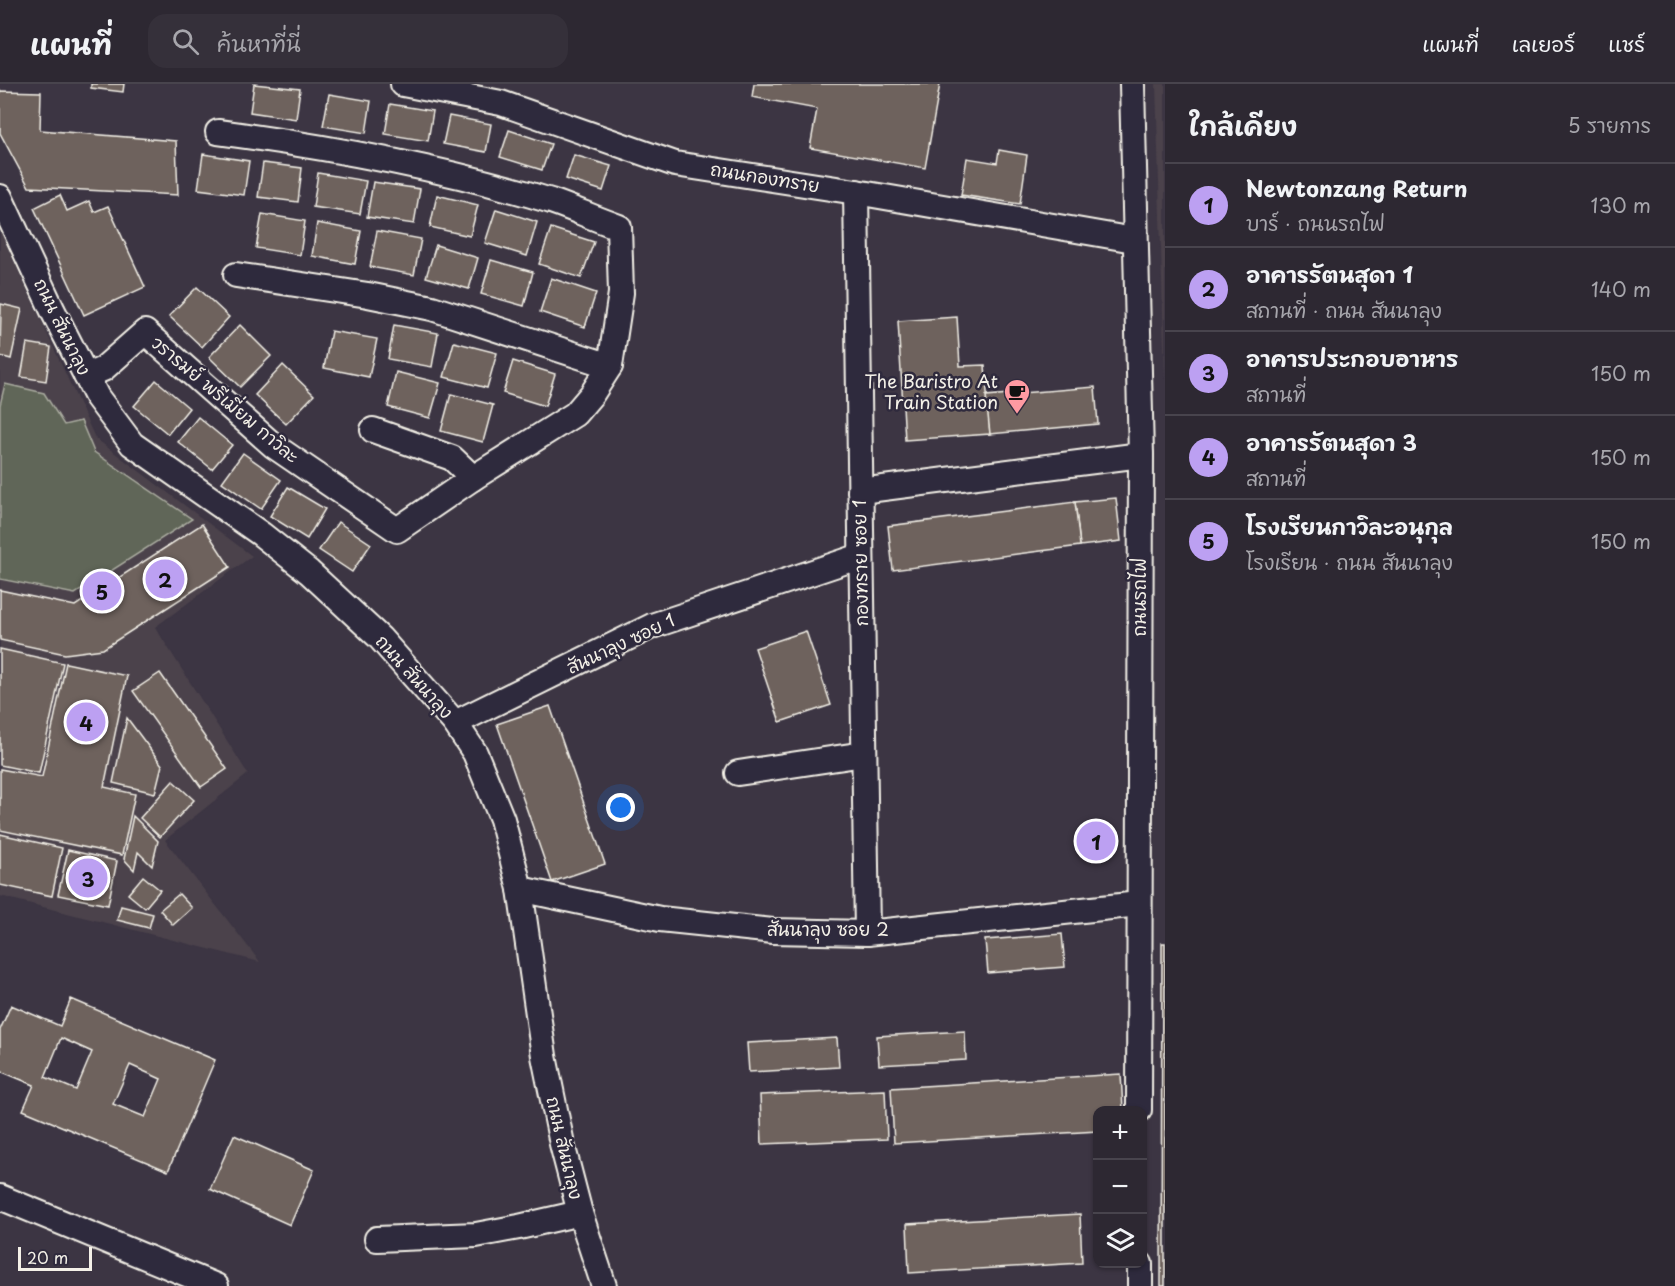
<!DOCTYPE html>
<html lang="th">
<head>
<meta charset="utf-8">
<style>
  :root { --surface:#2d2832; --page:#35303a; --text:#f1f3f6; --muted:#a7a6ac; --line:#48444d; --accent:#bca0f2 }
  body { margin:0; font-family:"Playpen Sans","Playpen Sans Thai",sans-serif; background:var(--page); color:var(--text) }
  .controls { position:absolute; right:18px; bottom:18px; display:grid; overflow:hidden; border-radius:12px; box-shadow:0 2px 4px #0004 }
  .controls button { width:54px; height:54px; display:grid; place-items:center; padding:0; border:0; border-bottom:2px solid var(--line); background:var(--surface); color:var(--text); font:30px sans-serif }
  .scale { position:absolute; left:18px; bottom:15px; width:74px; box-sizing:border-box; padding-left:6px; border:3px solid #f4f1e8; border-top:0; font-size:16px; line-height:21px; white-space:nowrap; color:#f4f1e8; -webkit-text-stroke:4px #2f2a3d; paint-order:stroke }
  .you { position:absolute; left:621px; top:724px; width:21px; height:21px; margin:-15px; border:4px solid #fff; border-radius:50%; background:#1a73e8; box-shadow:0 0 0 9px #1a73e833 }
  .badge { display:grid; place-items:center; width:39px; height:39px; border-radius:50%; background:var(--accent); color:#111; font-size:20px; font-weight:700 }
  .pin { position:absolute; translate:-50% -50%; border:3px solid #fff; box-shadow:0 2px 6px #0006 }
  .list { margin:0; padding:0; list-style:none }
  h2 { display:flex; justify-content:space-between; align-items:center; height:78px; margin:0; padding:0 24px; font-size:26px }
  h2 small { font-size:20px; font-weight:400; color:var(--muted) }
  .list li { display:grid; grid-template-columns:39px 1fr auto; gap:18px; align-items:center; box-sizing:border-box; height:84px; padding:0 24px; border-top:2px solid var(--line) }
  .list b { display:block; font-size:22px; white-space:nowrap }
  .list p { margin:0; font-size:20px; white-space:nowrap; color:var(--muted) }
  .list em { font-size:20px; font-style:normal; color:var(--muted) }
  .icon { flex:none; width:33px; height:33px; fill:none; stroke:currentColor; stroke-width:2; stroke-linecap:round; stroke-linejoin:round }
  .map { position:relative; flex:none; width:1165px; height:1202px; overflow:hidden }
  header { display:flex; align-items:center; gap:36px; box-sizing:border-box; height:84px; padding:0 30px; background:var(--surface); border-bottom:2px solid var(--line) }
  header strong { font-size:28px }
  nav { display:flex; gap:33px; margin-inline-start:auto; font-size:21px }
  .search { width:420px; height:54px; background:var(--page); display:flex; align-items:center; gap:15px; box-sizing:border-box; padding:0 21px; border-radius:18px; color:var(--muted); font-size:22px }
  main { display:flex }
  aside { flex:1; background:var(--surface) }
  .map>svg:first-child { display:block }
</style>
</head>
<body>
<header>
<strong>แผนที่</strong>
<div class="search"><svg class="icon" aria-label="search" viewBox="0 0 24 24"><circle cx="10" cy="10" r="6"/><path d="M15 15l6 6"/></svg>ค้นหาที่นี่</div>
<nav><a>แผนที่</a><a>เลเยอร์</a><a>แชร์</a></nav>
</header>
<main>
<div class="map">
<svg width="1165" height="1202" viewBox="0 0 1165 1202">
  <rect width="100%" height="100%" fill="#3c3543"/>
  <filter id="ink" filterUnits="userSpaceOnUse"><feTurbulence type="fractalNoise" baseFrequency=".0167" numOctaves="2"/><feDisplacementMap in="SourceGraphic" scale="12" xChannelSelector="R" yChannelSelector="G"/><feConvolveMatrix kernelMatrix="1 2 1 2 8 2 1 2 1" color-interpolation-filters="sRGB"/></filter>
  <g filter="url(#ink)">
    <g fill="#4b424b">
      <path d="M1156,0h9v295z"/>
      <path d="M0,147l95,207 157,118 -97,71 93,147 -83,66 95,122 -260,-66z"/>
    </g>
    <path fill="#616658" stroke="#aaaca0" stroke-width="1.5" d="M5,300l39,9 20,32 17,-4 13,31 98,67 -117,75 -75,-15v-174z"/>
    <g fill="#6e625d" stroke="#f4f1e8" stroke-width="1.5" fill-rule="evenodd">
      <path d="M91,0h33l-1,8 -32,-4z"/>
      <path d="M254,0l46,5 -4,30 -46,-7z"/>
      <path d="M754,0h186l-15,84 -115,-20 7,-39 -65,-12z"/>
      <path d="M0,7l41,1 -1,38 136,11 2,54 -149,-8 -29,-54z"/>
      <path d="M329,10l42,7 -5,32 -43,-7z"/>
      <path d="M390,20l43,7 -5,30 -43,-7z"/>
      <path d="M449,32l42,8 -5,28 -43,-8z"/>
      <path d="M509,46l42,14 -9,26 -42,-13z"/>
      <path d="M999,66l28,5 -7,49 -59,-9 6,-37 30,5z"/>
      <path d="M203,70l46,7 -5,34 -46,-6z"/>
      <path d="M574,71l37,11 -8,25 -37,-12z"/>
      <path d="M263,79l39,5 -4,34 -40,-5z"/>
      <path d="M318,89l48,8 -6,33 -47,-7z"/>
      <path d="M373,98l47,7 -6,35 -47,-7z"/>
      <path d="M60,111l7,16 22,-10 5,11 14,-6 37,81 -61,28 -50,-107z"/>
      <path d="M437,111l41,10 -8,31 -40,-9z"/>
      <path d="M496,125l41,13 -10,34 -42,-13z"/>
      <path d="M262,130l43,7 -5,34 -44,-7z"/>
      <path d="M317,139l44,8 -6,33 -43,-8z"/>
      <path d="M551,144l43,14 -13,36 -42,-14z"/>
      <path d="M377,147l44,8 -7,36 -44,-8z"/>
      <path d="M436,161l42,13 -9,31 -43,-12z"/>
      <path d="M491,176l42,12 -9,34 -43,-12z"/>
      <path d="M551,194l45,15 -11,34 -45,-15z"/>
      <path d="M197,203l32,30 -27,30 -33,-31z"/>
      <path d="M1,220l21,5 -11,50 -11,-3z"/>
      <path d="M957,233l3,49 25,-1 5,69 -85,6 -7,-119z"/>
      <path d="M240,241l31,31 -31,31 -31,-30z"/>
      <path d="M394,241l44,8 -6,34 -44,-8z"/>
      <path d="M331,247l46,8 -8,38 -45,-9z"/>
      <path d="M454,258l43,11 -10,35 -43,-11z"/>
      <path d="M27,259l24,4 -5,34 -25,-4z"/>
      <path d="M513,277l42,13 -10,32 -42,-13z"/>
      <path d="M283,281l31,30 -28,29 -31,-29z"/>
      <path d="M396,288l44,11 -10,35 -42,-11z"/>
      <path d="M156,296l33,28 -21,26 -34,-28z"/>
      <path d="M1095,303l3,37 -108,10 -4,-38z"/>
      <path d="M451,310l42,11 -10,37 -42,-11z"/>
      <path d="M198,333l34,28 -20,24 -34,-27z"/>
      <path d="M243,369l38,27 -20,29 -39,-27z"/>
      <path d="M288,403l37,22 -18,30 -37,-23z"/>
      <path d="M1116,414l5,43 -41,5 -5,-44z"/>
      <path d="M1075,418l5,44 -187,24 -5,-44z"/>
      <path d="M338,438l33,22 -19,28 -33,-22z"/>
      <path d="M202,440l28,43 -127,82 -38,5 -65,-14v-50l75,16z"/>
      <path d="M806,547l25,74 -51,17 -25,-74z"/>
      <path d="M0,565l63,14 -24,110 -39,-8z"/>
      <path d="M66,579l61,13 -23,111 31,7 -13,61 -122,-25v-61l42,8z"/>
      <path d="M160,589l67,96 -26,18 -68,-96z"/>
      <path d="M550,622l55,158 -53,18 -55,-158z"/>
      <path d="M127,634l35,47 -7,28 -42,-10z"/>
      <path d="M173,697l21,19 -34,37 -20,-19z"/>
      <path d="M133,732l25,25 -6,25 -14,-14 -4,18 -10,-11z"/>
      <path d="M0,750l62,14 -10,48 -52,-11z"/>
      <path d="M68,766l49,11 -9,44 -50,-10z"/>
      <path d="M143,792l17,14 -15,18 -17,-14z"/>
      <path d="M179,810l13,14 -19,17 -13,-15z"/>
      <path d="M121,822l32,8 -4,14 -32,-8z"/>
      <path d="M1062,850l3,33 -77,6 -3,-33z"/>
      <path d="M1162,859h3v343h-4z"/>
      <path d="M71,915l144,61 -47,111 -145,-61 11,-25 -34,-14v-41l11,-25 49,21zM61,954l31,14 -16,38 -31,-13zM130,981l31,14 -16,38 -32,-13z"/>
      <path d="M965,947l1,29 -87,5 -2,-29z"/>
      <path d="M837,954l2,29 -90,5 -2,-29z"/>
      <path d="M1121,990l2,36h-25v21l-204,12 -3,-55z"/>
      <path d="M885,1006l2,49 -125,5 -2,-49z"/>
      <path d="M234,1051l80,35 -24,55 -80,-36z"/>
      <path d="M1080,1130l2,49 -173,10 -2,-49z"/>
    </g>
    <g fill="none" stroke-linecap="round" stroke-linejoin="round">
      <g stroke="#f4f1e8" stroke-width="28">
        <g id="minor">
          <path d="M403,0l98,19 174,61 181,28 278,48"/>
          <path d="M1132,0l9,371 -2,655"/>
          <path d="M856,108l11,741"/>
          <path d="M0,113l53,114 44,86 35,47 129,90 48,38 71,66 75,85 20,30 27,66 18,70 24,167 18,88 18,69 24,73"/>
          <path d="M236,191l132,20 64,13 178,58"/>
          <path d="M86,292l17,-7 42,-37 129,114 123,84 76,-52 102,-64 17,-20 18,-28 11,-73 -2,-66c-23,-8 -45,-18 -68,-26 -109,-34 -221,-54 -333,-69"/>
          <path d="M373,346l79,28 21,20"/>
          <path d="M860,407l281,-36"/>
          <path d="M455,639l197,-97 209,-70"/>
          <path d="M738,689l126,-19"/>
          <path d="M520,805l140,30 113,12 94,2 272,-29"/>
          <path d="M0,1113l216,89"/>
          <path d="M377,1155l99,-4 43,-8 61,-14"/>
          <path d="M1140,1180v22"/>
        </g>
      </g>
      <use href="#minor" stroke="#2f2a3d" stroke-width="24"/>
    </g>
  </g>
  <defs>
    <g id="cafe-pin" transform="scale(1.35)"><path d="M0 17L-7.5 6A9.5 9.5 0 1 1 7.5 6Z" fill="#ff9aa2" stroke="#2f2a3d"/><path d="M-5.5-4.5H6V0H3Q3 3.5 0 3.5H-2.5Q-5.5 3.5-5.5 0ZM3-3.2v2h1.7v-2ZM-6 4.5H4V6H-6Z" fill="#111"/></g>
  </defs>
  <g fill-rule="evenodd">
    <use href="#cafe-pin" x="1017" y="308"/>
  </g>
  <g text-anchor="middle" stroke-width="5" stroke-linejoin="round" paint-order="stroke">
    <g font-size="18" fill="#f4f1e8" stroke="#2f2a3d">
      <text transform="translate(765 94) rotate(9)" y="6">ถนนกองทราย</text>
      <text transform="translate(62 243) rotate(64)" y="6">ถนน สันนาลุง</text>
      <text transform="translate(225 316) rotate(40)" y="6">วรารมย์ พรีเมี่ยม กาวิละ</text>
      <text transform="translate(861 479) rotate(-91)" y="6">กองทราย ซอย 1</text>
      <text transform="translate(1140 513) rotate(-90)" y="6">ถนนรถไฟ</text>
      <text transform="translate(621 560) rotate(-25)" y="6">สันนาลุง ซอย 1</text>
      <text transform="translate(414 593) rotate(48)" y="6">ถนน สันนาลุง</text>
      <text x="828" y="852">สันนาลุง ซอย 2</text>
      <text transform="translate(564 1064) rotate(77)" y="6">ถนน สันนาลุง</text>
    </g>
    <g font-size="18" fill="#f4f1e8" stroke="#2f2a3d" text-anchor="end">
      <text x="998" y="304">The Baristro At<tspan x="998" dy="21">Train Station</tspan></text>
    </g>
  </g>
</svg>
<div class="controls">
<button>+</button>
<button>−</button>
<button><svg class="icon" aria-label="layers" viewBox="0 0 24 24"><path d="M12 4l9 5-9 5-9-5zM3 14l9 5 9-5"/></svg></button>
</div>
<div class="scale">20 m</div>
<div class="you"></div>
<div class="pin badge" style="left:1096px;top:757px">1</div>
<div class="pin badge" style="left:165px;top:495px">2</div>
<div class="pin badge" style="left:88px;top:794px">3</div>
<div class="pin badge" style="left:86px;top:638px">4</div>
<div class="pin badge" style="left:102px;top:507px">5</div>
</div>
<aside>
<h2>ใกล้เคียง<small>5 รายการ</small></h2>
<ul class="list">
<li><span class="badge">1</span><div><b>Newtonzang Return</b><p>บาร์ · ถนนรถไฟ</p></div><em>130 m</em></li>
<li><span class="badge">2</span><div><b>อาคารรัตนสุดา 1</b><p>สถานที่ · ถนน สันนาลุง</p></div><em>140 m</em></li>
<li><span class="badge">3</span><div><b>อาคารประกอบอาหาร</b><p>สถานที่</p></div><em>150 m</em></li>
<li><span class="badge">4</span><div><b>อาคารรัตนสุดา 3</b><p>สถานที่</p></div><em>150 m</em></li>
<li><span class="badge">5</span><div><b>โรงเรียนกาวิละอนุกุล</b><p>โรงเรียน · ถนน สันนาลุง</p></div><em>150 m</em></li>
</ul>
</aside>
</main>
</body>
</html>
